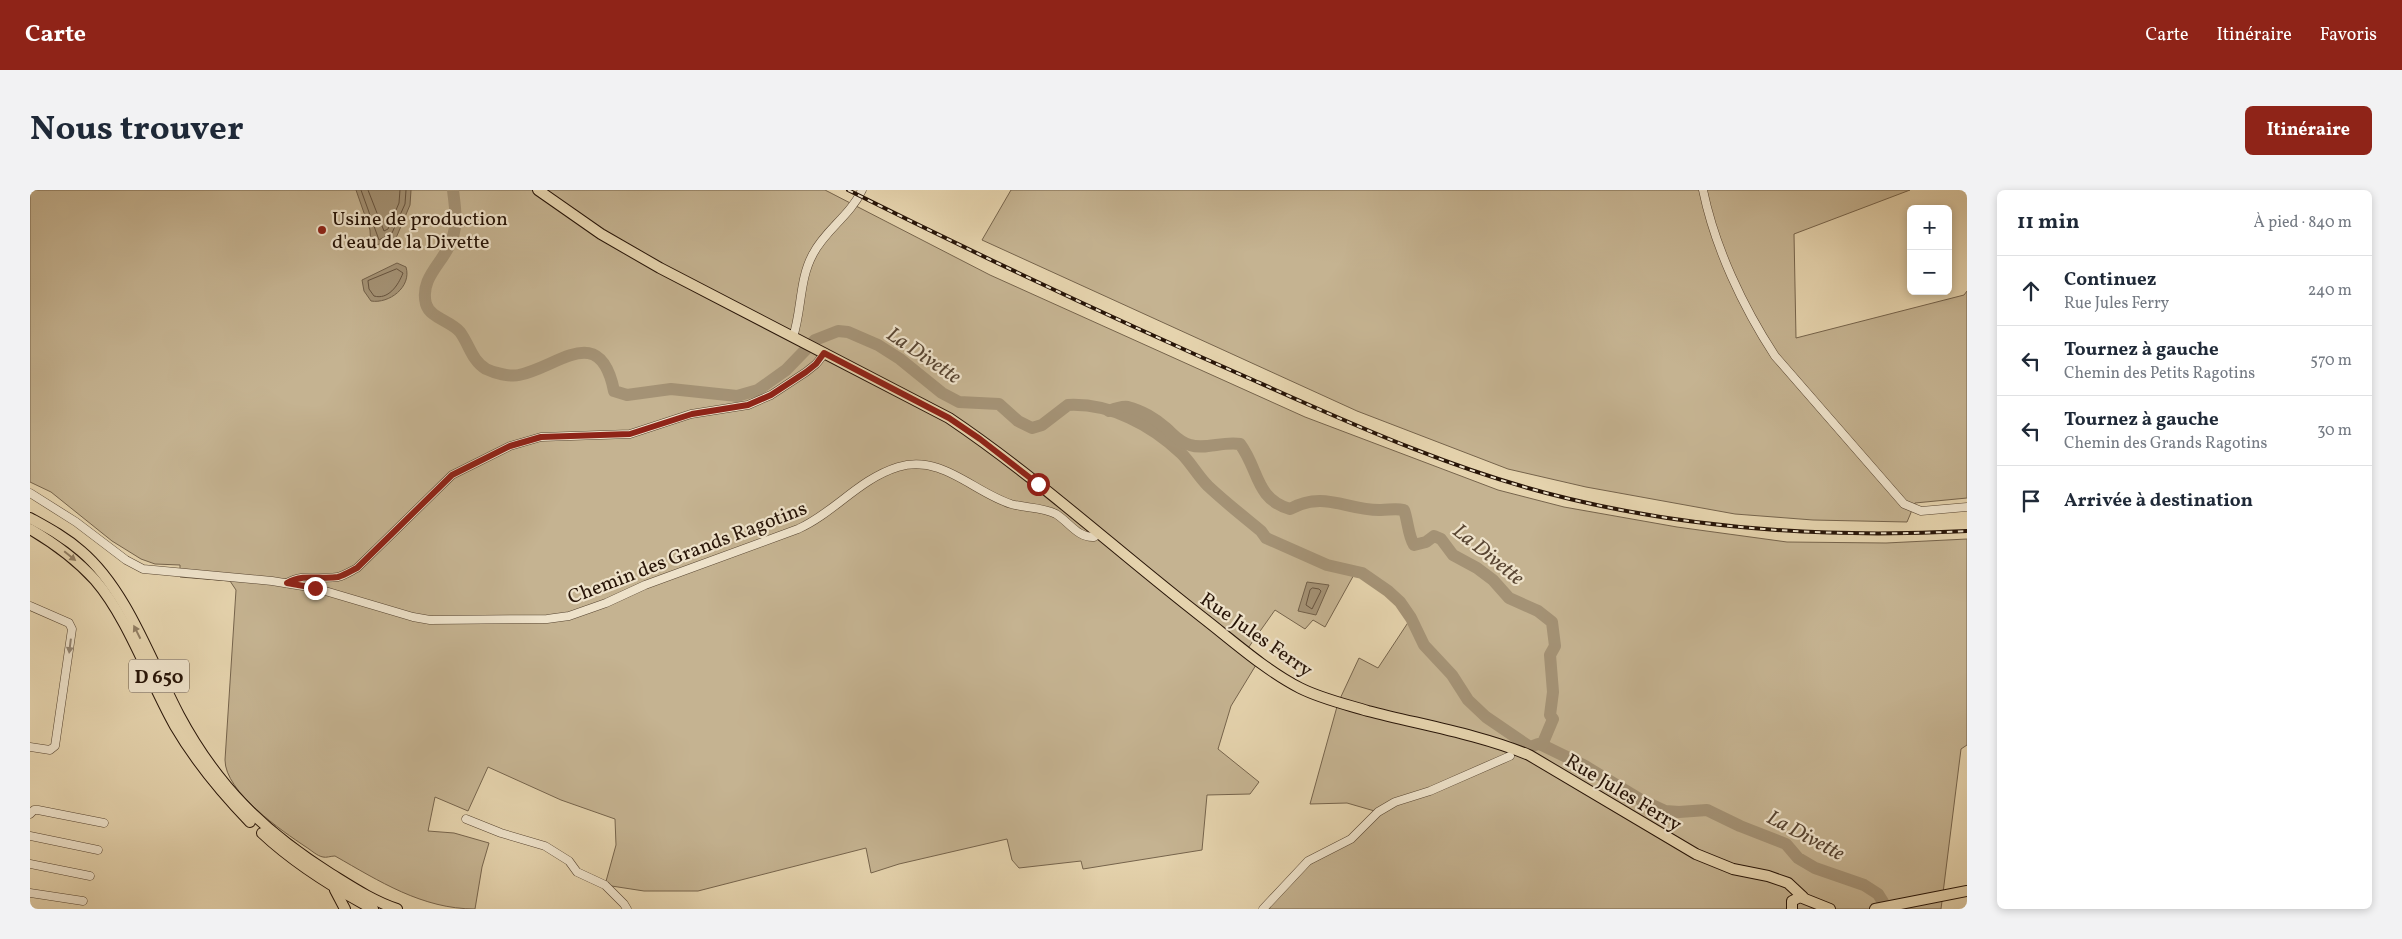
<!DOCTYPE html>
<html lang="fr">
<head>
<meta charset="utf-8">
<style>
  :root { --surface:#fff; --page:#f2f2f3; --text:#1f2937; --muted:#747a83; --line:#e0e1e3; --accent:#8f2418 }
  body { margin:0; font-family:Vollkorn,serif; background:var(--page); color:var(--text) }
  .controls { position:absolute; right:15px; top:15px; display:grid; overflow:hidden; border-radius:8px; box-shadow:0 2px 8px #0003 }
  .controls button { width:45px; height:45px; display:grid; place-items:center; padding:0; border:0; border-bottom:1px solid var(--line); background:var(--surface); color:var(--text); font:25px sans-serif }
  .stop { position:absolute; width:15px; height:15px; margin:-11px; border:4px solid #8f2418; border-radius:50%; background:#fff }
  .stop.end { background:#8f2418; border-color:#fff; box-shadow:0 1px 5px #0008 }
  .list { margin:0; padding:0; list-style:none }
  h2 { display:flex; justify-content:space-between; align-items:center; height:65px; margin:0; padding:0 20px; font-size:21px }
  h2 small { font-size:16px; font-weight:400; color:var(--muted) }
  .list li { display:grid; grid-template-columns:32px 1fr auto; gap:15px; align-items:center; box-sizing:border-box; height:70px; padding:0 20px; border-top:1px solid var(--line) }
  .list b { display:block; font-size:19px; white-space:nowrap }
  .list p { margin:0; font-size:16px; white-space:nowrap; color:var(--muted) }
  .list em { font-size:16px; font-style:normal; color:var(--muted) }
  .icon { flex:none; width:28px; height:28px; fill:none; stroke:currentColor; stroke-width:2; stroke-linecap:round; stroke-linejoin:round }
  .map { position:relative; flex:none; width:1937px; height:719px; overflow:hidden; border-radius:8px }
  header { display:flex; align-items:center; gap:30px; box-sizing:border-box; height:70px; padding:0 25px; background:var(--accent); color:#fff }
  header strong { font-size:24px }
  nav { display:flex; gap:28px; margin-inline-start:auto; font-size:18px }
  .intro { display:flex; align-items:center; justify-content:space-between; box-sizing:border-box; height:120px; padding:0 30px }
  h1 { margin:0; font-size:35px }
  .button { padding:12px 22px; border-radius:8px; background:var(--accent); color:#fff; font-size:18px; font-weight:700 }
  main { display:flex; gap:30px; padding:0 30px }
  aside { flex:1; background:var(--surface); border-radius:8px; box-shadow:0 2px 8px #0003 }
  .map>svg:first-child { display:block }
</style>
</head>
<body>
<header>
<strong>Carte</strong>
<nav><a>Carte</a><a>Itinéraire</a><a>Favoris</a></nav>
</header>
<div class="intro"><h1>Nous trouver</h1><a class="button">Itinéraire</a></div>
<main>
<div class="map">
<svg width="1937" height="719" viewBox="0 0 1937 719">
  <rect width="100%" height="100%" fill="#e5d3ad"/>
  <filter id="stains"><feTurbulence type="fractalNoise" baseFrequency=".004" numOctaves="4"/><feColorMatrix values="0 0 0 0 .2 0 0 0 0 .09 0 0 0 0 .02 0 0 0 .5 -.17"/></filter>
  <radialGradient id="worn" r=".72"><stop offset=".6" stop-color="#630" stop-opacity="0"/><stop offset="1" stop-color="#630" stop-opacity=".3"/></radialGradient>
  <g fill="#c5b391" stroke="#76644c">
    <path d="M0,0h795l165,85 315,142 193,73 66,17 113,20 110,15 99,1 81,-4v206l-6,4 -20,160h-678l45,-48 33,-16 37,-33 -31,-9 -37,1 28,-101 21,-45 19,10 33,-50c-12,-19 -33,-40 -55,-47l-31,56 -12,-7 -8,9 -30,-19 -29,41 13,9 -28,46 -13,43 41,33 -9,12 -43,1 -5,55 -119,19 -2,-8 -62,7 -7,-8 -5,-21 -108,25 -28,9 -5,-25 -168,43h-54l-39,-6 11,-40 -1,-26 -54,-19 -73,-33 -20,44 -33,-14 -7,34 26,2 35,10 -7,24 -7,42c-53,0 -96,-28 -140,-53 -4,0 -9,2 -12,1 -6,-1 -12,-7 -17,-10 -24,-16 -81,-55 -81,-87l11,-170 -6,-9 -50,-4v-12l-25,-1 -14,-5 -29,-18 -61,-49 -21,-10z"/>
    <path d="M981,0h899l-116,44 2,104 168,-43 3,-4v207l-52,5 -8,19 -94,-2 -78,-6 -149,-27 -78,-18 -151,-58 -375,-171z"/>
  </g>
  <g fill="#a49275" stroke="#726049">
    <path d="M326,0h55l-1,15 -14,33 -25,9 -1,-17z"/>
    <path d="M367,73l9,4c6,20 -17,37 -35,34l-7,-10 -2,-11z"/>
    <path d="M1277,392l22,3 -13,30 -18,-4z"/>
  </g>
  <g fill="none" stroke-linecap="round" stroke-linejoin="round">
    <g stroke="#66533e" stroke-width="1">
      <path d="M331,0l18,50 13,-7 13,-29 1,-14"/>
      <path d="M338,0l16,41 4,-2 11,-26 1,-13"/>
      <path d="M367,79l6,4c-5,13 -15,27 -29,23l-5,-7 -1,-8z"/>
      <path d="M1283,398l6,1 2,2 -9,18 -6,-4 4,-15z"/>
    </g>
    <g stroke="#a49275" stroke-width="12">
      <path d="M423,0c2,17 5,33 -1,49 -7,23 -33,38 -26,65 4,14 25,17 34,28 9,12 12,29 26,37 8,4 24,8 33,6 39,-8 81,-54 95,16l13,4 44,-6 66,7 21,-6 28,-20 29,-30 23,-9 10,1 30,13 22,14 42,34 17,9 40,2 19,17 14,7 10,-3 26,-20c43,-2 83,20 113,48 10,10 17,23 27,33 17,16 35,30 53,45l5,7 61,27 35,8 26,18 12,11 11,16 13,27 28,30 16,25 18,17 44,30 8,-3 4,1 43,21 56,34 24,11 14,1 28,-2 33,16 46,18 12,14 17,10 49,17 14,9 5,8"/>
      <path d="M1079,221c5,-2 13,-5 19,-4 13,3 28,12 38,21 8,7 13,14 24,17 15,5 33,-4 50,-1 19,25 15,55 50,65 34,-19 58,2 91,1 8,0 14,-2 23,0 4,11 4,25 10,35l12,-3 8,-6 7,3 12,16 24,13 16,12 16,18 29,13 14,11 3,24 -5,9 3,37 -3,23 3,4 -11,26"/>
    </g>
    <g stroke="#564430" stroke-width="9">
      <g id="minor">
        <path d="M1673,0c12,58 40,117 72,166l129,148 17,7 46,-4"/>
        <path d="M763,147c9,-27 6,-58 20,-83 12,-24 37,-38 49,-64"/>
        <path d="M0,303l46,29 50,38 17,9 129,12 43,7 98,29 17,3 117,-1 22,-3 37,-13 39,-18 153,-56c36,-16 61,-50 100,-62 44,-13 75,25 113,37 14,4 32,3 45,10 13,8 22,24 38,23l4,-3"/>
        <path d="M257,393c17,-10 33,-3 51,-6 7,-2 13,-6 19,-9l95,-93 58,-29 31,-9 89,-3 61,-20 57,-9 23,-10 35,-23 10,-8 9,-11"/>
        <path d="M0,416l39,17 3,6 -17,117 -5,4 -20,-3"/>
        <path d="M0,624l4,-4h4l66,13"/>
        <path d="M436,629l35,14 44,13 24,15 8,11 28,13 19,19 3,5"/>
        <path d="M0,646l68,14"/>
        <path d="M0,674l60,12"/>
        <path d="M0,703l53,8"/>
        <path d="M1233,719l45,-48 43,-22 27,-27 17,-10 35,-11 80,-35"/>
      </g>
    </g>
    <g stroke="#271407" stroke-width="12">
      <g id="major">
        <path d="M508,0l63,44 59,34 289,150c89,60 168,133 253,199 31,24 63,53 98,71 22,11 45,16 68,23 54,14 110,23 161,44l167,99 37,15 35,7 20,7 15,14"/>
        <path d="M0,328c18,10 35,19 51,33 46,39 70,111 98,164 38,71 84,116 152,159 21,13 42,27 66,35"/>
        <path d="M0,339c24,14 46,30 65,51 33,38 55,102 80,146 21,36 46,66 75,96"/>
        <path d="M232,643c33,31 72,55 111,76"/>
        <path d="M305,700l10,19"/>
        <path d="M1762,719v-8l8,-4 30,12"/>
        <path d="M1845,719l92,-18"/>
      </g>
    </g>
    <use href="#minor" stroke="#eee2ca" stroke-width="8"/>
    <use href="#major" stroke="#e5d3ad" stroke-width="10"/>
    <g stroke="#271407" stroke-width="4">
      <path id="rail" d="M818,0c134,67 268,130 405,190 103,46 207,93 317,119 129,31 265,39 397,32"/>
    </g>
    <use href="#rail" stroke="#eee2ca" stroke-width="2" stroke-dasharray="5.5" stroke-linecap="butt"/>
  </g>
  <defs><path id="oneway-solid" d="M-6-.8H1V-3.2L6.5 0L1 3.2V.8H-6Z" transform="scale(1.25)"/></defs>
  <g fill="#907d62">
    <use href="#oneway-solid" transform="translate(40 366) rotate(39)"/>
    <use href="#oneway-solid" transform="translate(107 442) rotate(-117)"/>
  </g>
  <use fill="#948572" href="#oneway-solid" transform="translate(40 456) rotate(97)"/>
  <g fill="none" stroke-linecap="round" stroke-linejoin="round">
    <path stroke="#8f2418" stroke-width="6" d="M285,398l-28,-5c17,-10 33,-3 51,-6 7,-2 13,-6 19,-9l95,-93 58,-29 31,-9 89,-3 62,-20 56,-9 23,-10 35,-23 10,-8 8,-11 125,65 31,21 58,45"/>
  </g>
  <circle fill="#8f2418" stroke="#eee2ca" stroke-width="2" cx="292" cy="40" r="5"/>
  <g text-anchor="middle" stroke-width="4.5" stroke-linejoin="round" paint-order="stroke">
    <rect fill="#eee2ca" stroke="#635242" stroke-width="1" x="99" y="469.5" width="60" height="33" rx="4"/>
    <g font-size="19" font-weight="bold" fill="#271407">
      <text x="129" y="493">D 650</text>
    </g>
    <g font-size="20" fill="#271407" stroke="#eee2ca" text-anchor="start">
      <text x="302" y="35">Usine de production<tspan x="302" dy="23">d'eau de la Divette</tspan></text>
    </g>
    <g font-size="20" fill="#271407" stroke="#eee2ca">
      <text transform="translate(657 362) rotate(-21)" y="7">Chemin des Grands Ragotins</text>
      <text transform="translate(1227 444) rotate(35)" y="7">Rue Jules Ferry</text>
      <text transform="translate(1594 602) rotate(31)" y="7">Rue Jules Ferry</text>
    </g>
    <g font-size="21" font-style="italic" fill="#594633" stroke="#eee2ca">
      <text transform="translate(894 165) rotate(34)" y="7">La Divette</text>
      <text transform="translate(1459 364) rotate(39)" y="7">La Divette</text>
      <text transform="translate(1776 645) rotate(28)" y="7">La Divette</text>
    </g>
  </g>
  <rect width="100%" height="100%" filter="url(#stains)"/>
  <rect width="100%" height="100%" fill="url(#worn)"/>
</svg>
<div class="controls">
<button>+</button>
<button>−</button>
</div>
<div class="stop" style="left:1008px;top:294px"></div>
<div class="stop end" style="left:285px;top:398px"></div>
</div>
<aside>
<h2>11 min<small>À pied · 840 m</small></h2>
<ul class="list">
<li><svg class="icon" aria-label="ahead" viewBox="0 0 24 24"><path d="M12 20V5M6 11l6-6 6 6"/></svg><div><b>Continuez</b><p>Rue Jules Ferry</p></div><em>240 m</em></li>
<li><svg class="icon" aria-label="left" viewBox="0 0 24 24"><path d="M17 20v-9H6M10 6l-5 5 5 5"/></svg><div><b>Tournez à gauche</b><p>Chemin des Petits Ragotins</p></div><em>570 m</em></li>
<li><svg class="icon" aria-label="left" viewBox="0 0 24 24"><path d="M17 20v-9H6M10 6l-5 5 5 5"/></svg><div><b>Tournez à gauche</b><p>Chemin des Grands Ragotins</p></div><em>30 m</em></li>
<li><svg class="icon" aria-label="arrive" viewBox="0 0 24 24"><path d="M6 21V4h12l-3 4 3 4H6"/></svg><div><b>Arrivée à destination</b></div></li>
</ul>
</aside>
</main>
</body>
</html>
